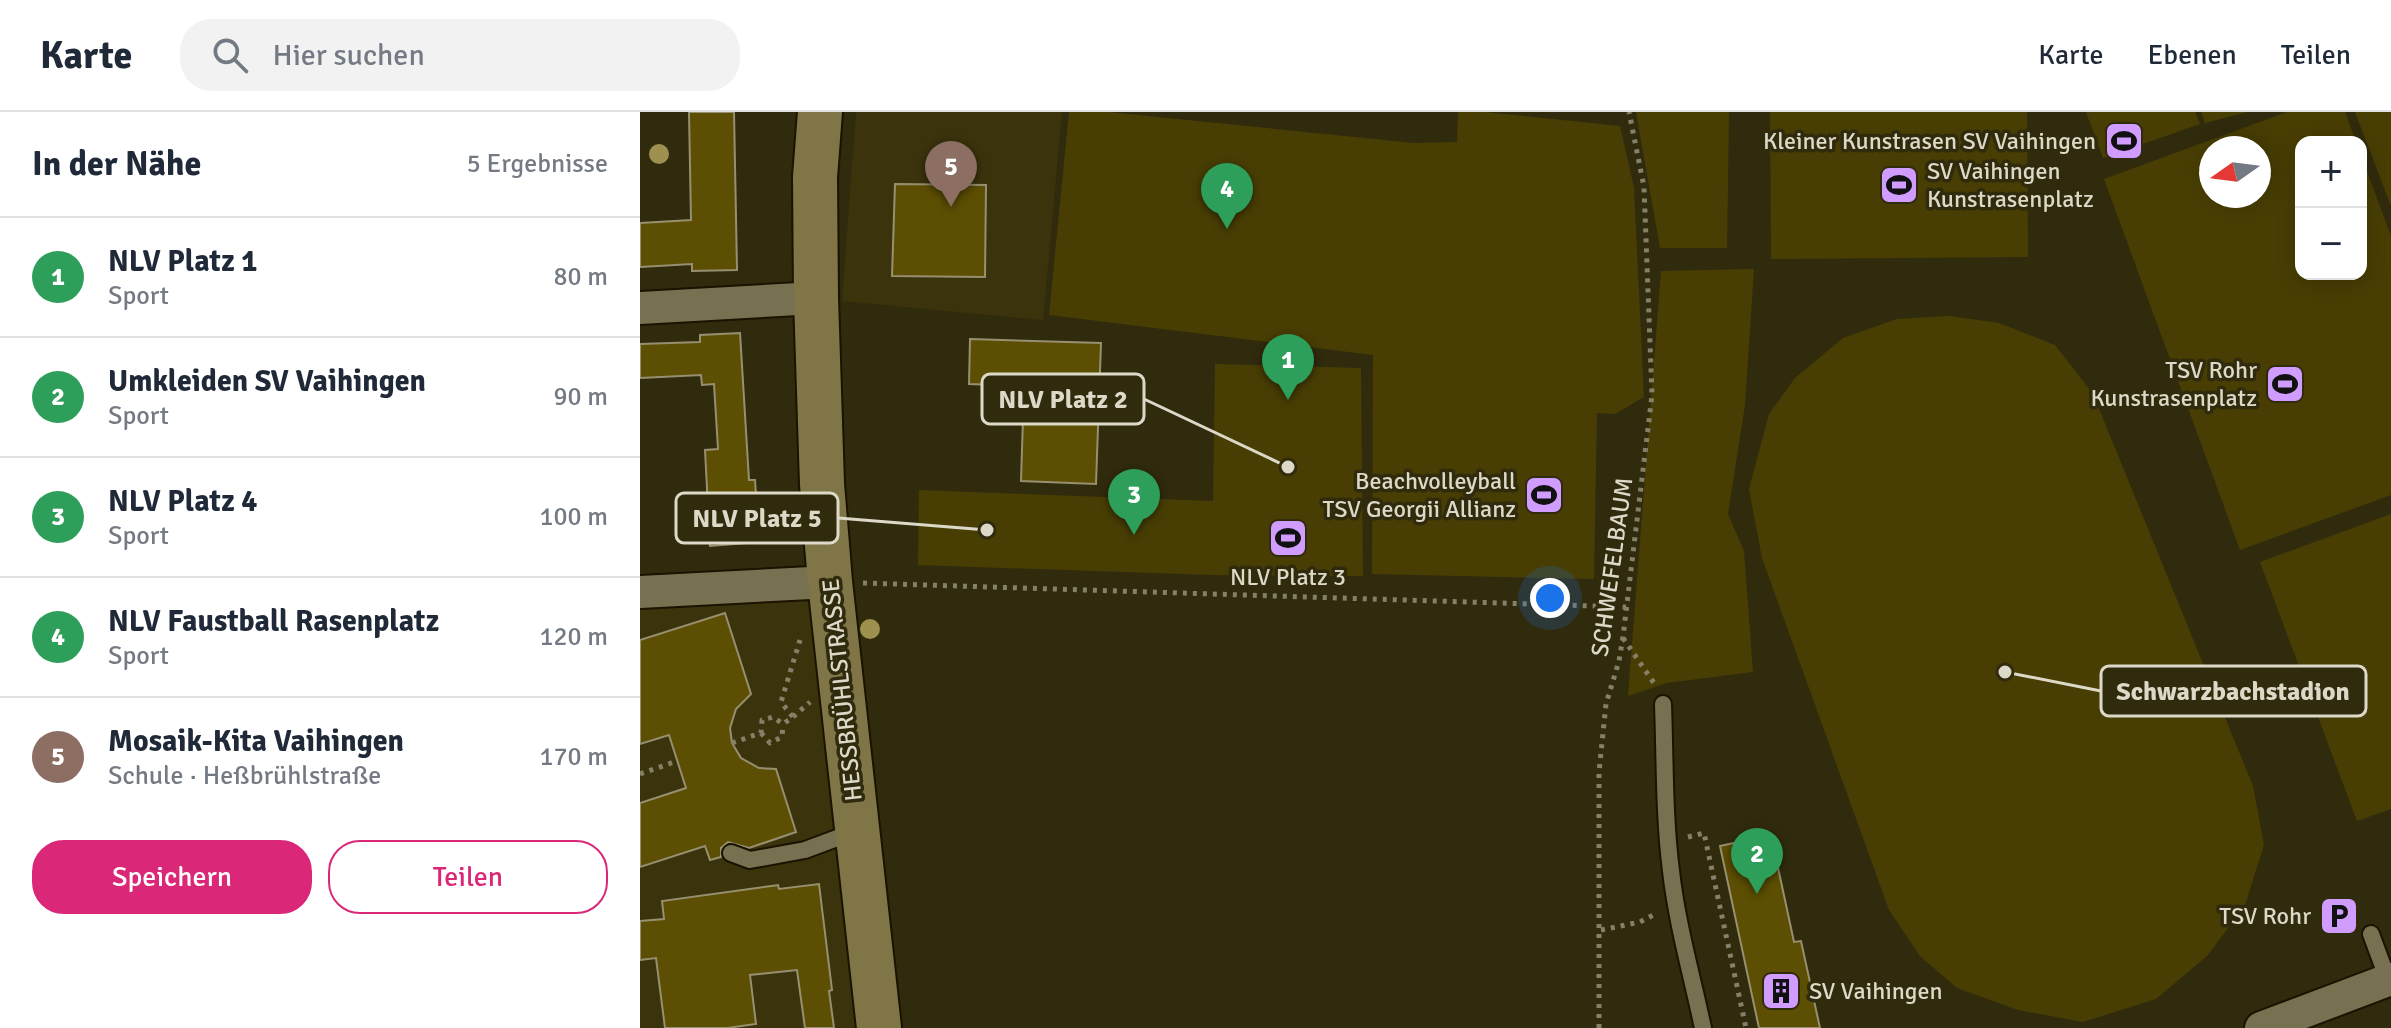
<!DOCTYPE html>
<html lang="de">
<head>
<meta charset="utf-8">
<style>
  :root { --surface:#fff; --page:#f2f2f3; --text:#1f2937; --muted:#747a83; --line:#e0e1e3; --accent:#db2777 }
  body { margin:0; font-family:Signika,sans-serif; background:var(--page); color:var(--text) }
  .controls { position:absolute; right:24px; top:24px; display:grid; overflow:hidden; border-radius:16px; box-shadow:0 4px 20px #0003 }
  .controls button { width:72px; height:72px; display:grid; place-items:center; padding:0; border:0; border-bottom:2px solid var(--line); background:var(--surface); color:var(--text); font:40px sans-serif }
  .compass { position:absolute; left:1559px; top:24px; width:72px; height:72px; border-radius:50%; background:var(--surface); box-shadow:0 4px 20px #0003; rotate:256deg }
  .you { position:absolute; left:910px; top:486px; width:28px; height:28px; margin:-20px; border:6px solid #fff; border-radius:50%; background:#1a73e8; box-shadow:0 0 0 12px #1a73e833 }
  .badge { display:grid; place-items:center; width:52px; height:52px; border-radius:50%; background:var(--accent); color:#fff; font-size:26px; font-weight:700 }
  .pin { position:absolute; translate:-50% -66px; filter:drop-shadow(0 2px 4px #0008) }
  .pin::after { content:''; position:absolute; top:42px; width:28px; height:24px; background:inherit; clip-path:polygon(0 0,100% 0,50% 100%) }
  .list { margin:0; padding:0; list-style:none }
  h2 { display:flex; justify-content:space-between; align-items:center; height:104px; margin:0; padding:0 32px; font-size:34px }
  h2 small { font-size:26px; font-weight:400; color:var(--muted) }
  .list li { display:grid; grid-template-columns:52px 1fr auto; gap:24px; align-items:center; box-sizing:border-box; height:120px; padding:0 32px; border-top:2px solid var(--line) }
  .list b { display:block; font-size:30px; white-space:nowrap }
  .list p { margin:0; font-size:26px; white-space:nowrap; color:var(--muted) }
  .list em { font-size:26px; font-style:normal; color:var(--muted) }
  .actions { display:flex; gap:16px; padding:24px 32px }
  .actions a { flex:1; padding:18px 0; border:2px solid var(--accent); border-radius:32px; text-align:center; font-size:28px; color:var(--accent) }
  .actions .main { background:var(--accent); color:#fff }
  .icon { flex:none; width:44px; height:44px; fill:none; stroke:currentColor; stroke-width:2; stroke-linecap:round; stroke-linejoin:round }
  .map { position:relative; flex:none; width:1751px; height:916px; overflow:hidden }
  header { display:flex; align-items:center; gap:48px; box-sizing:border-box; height:112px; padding:0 40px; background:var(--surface); border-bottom:2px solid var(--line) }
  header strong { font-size:38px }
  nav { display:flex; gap:44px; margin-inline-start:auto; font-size:28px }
  .search { width:560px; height:72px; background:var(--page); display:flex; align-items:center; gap:20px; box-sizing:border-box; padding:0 28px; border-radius:32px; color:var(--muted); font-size:30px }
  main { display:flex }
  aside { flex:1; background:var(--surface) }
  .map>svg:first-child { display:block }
</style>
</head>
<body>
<header>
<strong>Karte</strong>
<div class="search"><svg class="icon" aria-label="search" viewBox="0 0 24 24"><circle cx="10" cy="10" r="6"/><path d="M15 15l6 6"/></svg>Hier suchen</div>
<nav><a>Karte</a><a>Ebenen</a><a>Teilen</a></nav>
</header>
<main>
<aside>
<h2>In der Nähe<small>5 Ergebnisse</small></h2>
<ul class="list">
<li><span class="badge" style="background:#2e9e5b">1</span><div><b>NLV Platz 1</b><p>Sport</p></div><em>80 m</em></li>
<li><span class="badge" style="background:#2e9e5b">2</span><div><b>Umkleiden SV Vaihingen</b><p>Sport</p></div><em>90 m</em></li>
<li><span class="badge" style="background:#2e9e5b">3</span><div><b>NLV Platz 4</b><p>Sport</p></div><em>100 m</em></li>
<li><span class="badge" style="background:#2e9e5b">4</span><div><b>NLV Faustball Rasenplatz</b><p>Sport</p></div><em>120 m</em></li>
<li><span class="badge" style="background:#8d6e63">5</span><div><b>Mosaik-Kita Vaihingen</b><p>Schule · Heßbrühlstraße</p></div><em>170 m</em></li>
</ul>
<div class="actions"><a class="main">Speichern</a><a>Teilen</a></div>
</aside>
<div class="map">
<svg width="1751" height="916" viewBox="0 0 1751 916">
  <rect width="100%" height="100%" fill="#312b0d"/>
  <g fill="#3b330c">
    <path d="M216,0h206l-19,208 -201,-19z"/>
    <path d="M164,479l14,25 47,412h-225v-427z"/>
  </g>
  <g fill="#483e04" fill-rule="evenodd">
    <path d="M429,0h39l306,31 43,-1 1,-30h26l136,14 14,62 10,209 -29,17 -18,-1 -3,166 -222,-5 1,-219 -324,-40z"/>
    <path d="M996,0h93l-2,136h-67z"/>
    <path d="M1130,0h257l1,145 -257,2z"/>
    <path d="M1446,0h109l5,12 -97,34z"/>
    <path d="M1561,0h46l-42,11z"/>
    <path d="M1647,0h58l11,30h-55v132h60v-119l30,81v259l-151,55 -136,-371zM1571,36h48v48h-48z"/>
    <path d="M1715,0h36v94z"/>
    <path d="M1114,157l-9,136 -17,109 16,37 9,121 -87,11 -38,13 33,-425z"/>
    <path d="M1309,204l50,7 56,22 38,49 160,392 11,59 -19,60 -37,50 -52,44 -73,23 -65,-12 -61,-22 -37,-32 -31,-46 -127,-352 -13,-69 20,-75 26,-36 48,-40 54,-19z"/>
    <path d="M575,252l146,4 2,208 -151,-1 -294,-10 1,-75 294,11z"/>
    <path d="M1751,402v295l-34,12 -97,-259z"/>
  </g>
  <g fill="#5c4e03" stroke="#979070" stroke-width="2">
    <path d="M49,0h45l3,158 -45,1v-7l-52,3v-44l51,-3z"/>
    <path d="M255,72l91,1 -1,92 -93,-1z"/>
    <path d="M100,221l9,147h6l4,62 -49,4 -5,-96 13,-1 -4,-65 -12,1 -1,-10 -61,3v-34l60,-2v-7z"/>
    <path d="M330,227l131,4 -5,141 -75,-3 3,-95 -55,-2z"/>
    <path d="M85,501l26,81 -15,15 -6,19 2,15 9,15 18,10 17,1 20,63 -47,16 -21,-6 -7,6v9l-11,3 -5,-14 -65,21v-64l46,-15 -17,-53 -29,9v-104z"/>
    <path d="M1131,723l23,107 7,-1 19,87h-61l-39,-182z"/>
    <path d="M179,772l13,106 -3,1 5,37h-29l-8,-58 -47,5 6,49 -29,4h-62l-9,-70 -16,2v-39l24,-2 -2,-18 116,-16 1,4z"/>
  </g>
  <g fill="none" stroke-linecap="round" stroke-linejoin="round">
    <g stroke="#191300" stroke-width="20">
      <g id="lane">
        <path d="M1023,592c2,55 1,112 8,167 6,53 21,105 32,157"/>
        <path d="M91,741l19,7 55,-10 51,-19"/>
        <path d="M1731,822l17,46"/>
      </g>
    </g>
    <g stroke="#191300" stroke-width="36">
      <g id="street">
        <path d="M0,196l176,-10"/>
        <path d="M0,480l190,-10"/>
        <path d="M1621,916l130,-49"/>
      </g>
    </g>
    <g stroke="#191300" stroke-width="48">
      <path id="secondary" d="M180,0l-5,65 1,121 6,186 8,98 49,446"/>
    </g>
    <g stroke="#858068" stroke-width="5" stroke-dasharray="4 6" stroke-linecap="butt">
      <path d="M223,471l763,24"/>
      <path d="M983,526l33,48"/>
      <path d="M153,605l17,-15"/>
      <path d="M121,621l9,10 12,-6 1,-13"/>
      <path d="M92,631l29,-10 1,-13 11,-3 10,7 10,-7 -12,-15 19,-62"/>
      <path d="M0,662l37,-13"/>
      <path d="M1048,725l16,-4 42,195"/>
      <path d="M961,818l39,-8 17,-9"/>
      <path d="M959,916v-256l7,-68 13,-43 4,-24 29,-242 -8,-208 -15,-75"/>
    </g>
    <use href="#lane" stroke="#777051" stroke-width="16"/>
    <use href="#street" stroke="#777051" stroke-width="32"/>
    <use href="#secondary" stroke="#7f7547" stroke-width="44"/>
  </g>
  <g fill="#9e9150">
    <circle cx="19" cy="42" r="10"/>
    <circle cx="230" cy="517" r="10"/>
  </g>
  <defs>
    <g id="stadium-square" transform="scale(2)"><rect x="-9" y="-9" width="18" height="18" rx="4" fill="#d09dff" stroke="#312b0d"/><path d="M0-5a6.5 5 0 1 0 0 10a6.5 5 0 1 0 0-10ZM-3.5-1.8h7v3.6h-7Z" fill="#111"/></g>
    <g id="parking-square" transform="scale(2)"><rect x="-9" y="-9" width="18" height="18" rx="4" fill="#d09dff" stroke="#312b0d"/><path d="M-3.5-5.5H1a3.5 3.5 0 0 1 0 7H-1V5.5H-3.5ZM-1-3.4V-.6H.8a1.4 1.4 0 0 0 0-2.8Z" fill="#111"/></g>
    <g id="building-square" transform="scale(2)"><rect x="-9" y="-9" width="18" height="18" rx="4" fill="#d09dff" stroke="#312b0d"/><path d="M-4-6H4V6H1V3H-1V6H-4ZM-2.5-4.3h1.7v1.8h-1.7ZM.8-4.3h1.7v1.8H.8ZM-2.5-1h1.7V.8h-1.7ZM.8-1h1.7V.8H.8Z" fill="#111"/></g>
  </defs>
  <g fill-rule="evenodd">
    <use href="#stadium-square" x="1484" y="29"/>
    <use href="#stadium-square" x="1259" y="73"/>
    <use href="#stadium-square" x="1645" y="272"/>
    <use href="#stadium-square" x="904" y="383"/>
    <use href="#stadium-square" x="648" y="426"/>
    <use href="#parking-square" x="1699" y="804"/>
    <use href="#building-square" x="1141" y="879"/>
  </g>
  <g text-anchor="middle" stroke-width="7" stroke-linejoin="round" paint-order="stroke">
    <g font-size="24" fill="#ddd9c8" stroke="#312b0d" text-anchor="end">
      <text x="1456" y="37">Kleiner Kunstrasen SV Vaihingen</text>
      <text x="1287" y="67" text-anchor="start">SV Vaihingen<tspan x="1287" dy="28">Kunstrasenplatz</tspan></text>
      <text x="1617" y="266">TSV Rohr<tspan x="1617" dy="28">Kunstrasenplatz</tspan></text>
      <text x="876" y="377">Beachvolleyball<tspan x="876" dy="28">TSV Georgii Allianz</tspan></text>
      <text x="648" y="473" text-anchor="middle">NLV Platz 3</text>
      <text x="1671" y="812">TSV Rohr</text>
      <text x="1169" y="887" text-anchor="start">SV Vaihingen</text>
    </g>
    <g font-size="24" fill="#ddd9c8" stroke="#312b0d">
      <text transform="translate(972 455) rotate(-82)" y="8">SCHWEFELBAUM</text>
      <text transform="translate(202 578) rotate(-96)" y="8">HESSBRÜHLSTRASSE</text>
    </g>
  </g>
  <path fill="none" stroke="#ddd9c8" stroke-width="3" d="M648 355L504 287M347 418L198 406M1365 560L1461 579"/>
  <g fill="#ddd9c8" stroke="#312b0d" stroke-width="3">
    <circle cx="648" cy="355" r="8"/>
    <circle cx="347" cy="418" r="8"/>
    <circle cx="1365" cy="560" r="8"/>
  </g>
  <g fill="#312b0d" stroke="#ddd9c8" stroke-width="3">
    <rect x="342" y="262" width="162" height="50" rx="8"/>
    <rect x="36" y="381" width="162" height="50" rx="8"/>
    <rect x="1461" y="554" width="265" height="50" rx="8"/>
  </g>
  <g font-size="26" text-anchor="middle" font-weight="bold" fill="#ddd9c8">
    <text x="423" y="296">NLV Platz 2</text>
    <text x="117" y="415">NLV Platz 5</text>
    <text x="1593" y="588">Schwarzbachstadion</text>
  </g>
</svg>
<div class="controls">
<button>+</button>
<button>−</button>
</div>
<svg class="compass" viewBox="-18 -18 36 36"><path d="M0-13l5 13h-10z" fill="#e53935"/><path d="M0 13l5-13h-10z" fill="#747a83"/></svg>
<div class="you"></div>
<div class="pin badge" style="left:648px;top:288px;background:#2e9e5b">1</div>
<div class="pin badge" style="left:1117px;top:782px;background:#2e9e5b">2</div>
<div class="pin badge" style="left:494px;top:423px;background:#2e9e5b">3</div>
<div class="pin badge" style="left:587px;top:117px;background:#2e9e5b">4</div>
<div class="pin badge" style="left:311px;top:95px;background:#8d6e63">5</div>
</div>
</main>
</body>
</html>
